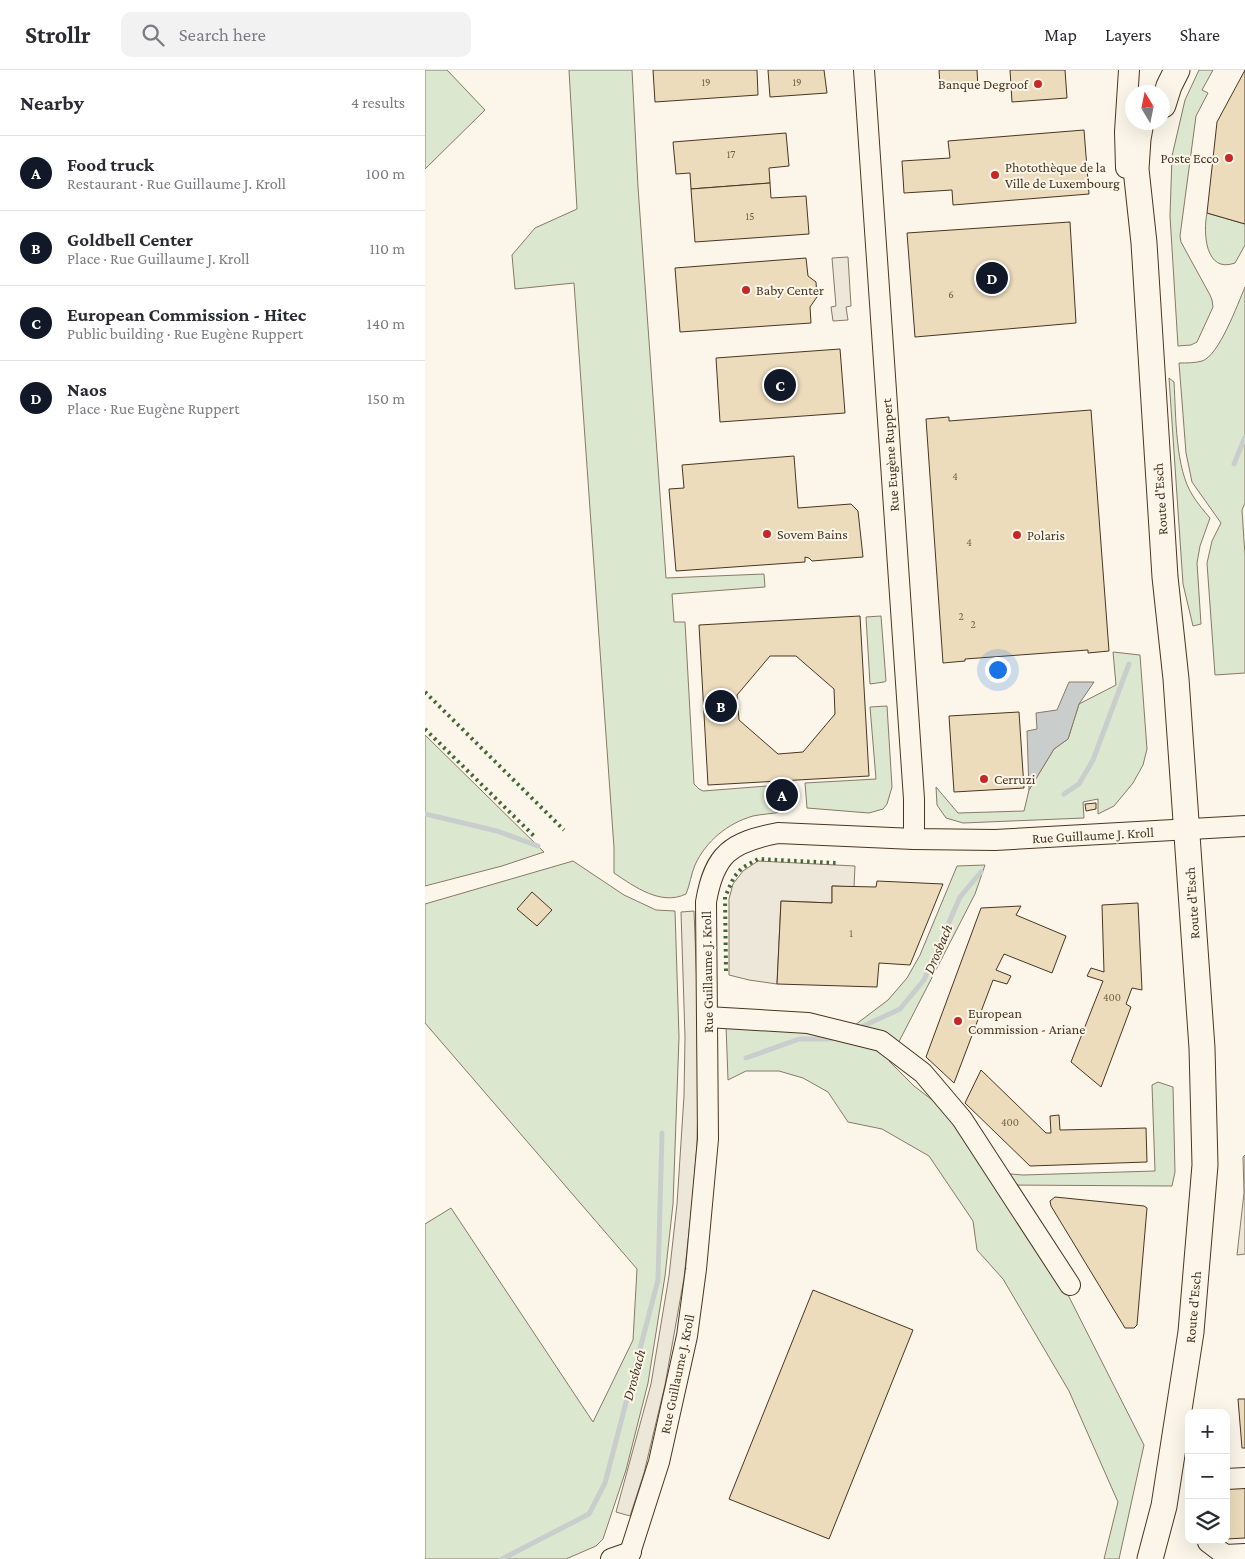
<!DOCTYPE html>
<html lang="en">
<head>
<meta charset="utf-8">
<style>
  :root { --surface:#fff; --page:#f2f2f3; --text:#2b2b33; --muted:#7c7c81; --line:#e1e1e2; --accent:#111827 }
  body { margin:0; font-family:"Crimson Pro",serif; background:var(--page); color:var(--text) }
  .controls { position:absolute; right:15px; bottom:15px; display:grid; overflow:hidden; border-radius:10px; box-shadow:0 5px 20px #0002 }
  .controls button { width:45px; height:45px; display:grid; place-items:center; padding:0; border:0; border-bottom:1px solid var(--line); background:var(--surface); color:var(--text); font:25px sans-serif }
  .compass { position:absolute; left:700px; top:15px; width:45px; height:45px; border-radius:50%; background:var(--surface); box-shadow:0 5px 20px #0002; rotate:350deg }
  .you { position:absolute; left:572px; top:599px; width:18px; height:18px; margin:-12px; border:4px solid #fff; border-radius:50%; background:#1a73e8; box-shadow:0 0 0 8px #1a73e833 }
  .badge { display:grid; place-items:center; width:32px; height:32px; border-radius:50%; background:var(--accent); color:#fff; font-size:16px; font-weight:700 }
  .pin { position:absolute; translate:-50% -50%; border:2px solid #fff; box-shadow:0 1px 5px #0006 }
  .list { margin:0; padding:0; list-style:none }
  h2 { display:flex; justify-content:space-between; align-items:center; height:65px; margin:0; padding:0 20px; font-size:21px }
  h2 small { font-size:16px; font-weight:400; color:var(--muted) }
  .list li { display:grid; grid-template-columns:32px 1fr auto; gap:15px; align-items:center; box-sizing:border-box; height:75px; padding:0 20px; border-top:1px solid var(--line) }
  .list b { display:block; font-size:19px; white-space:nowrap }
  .list p { margin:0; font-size:16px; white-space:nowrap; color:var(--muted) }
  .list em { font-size:16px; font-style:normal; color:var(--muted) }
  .icon { flex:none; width:28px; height:28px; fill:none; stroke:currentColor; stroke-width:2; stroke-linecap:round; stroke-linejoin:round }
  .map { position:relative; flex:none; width:820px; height:1489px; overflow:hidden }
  header { display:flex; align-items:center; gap:30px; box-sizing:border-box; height:70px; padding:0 25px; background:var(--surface); border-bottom:1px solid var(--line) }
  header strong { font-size:24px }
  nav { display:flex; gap:28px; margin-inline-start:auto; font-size:18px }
  .search { width:350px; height:45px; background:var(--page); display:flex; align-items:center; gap:12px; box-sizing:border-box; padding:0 18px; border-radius:10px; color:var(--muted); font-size:19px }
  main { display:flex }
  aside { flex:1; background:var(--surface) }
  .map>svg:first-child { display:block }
</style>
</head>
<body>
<header>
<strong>Strollr</strong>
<div class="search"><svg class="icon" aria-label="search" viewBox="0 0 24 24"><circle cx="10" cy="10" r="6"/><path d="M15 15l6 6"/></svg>Search here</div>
<nav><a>Map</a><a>Layers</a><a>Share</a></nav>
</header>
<main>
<aside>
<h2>Nearby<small>4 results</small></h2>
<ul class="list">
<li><span class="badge">A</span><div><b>Food truck</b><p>Restaurant · Rue Guillaume J. Kroll</p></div><em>100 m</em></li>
<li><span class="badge">B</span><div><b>Goldbell Center</b><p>Place · Rue Guillaume J. Kroll</p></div><em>110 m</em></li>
<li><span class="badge">C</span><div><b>European Commission - Hitec</b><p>Public building · Rue Eugène Ruppert</p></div><em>140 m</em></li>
<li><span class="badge">D</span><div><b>Naos</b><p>Place · Rue Eugène Ruppert</p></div><em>150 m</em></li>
</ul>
</aside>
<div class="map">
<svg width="820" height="1489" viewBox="0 0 820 1489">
  <rect width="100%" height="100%" fill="#fbf6e9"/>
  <g fill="#dce7d0" stroke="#887966">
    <path d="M0,0h22l38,40 -60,59z"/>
    <path d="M144,0h63l6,117 28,391 98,-4 1,13 -93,7 2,28h11l9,162 5,5 4,2 77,-6 2,23 -2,4c-8,2 -18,2 -27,4 -25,7 -47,25 -58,49 -4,9 -5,20 -9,29 -25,12 -51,-7 -72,-21v-25l-40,-565 -59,6 -3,-34 23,-27 42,-19z"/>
    <path d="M774,0h14l-11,20 6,3 -12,23 -16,120 1,6 29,53 2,5 1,7 -16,35 -6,3 -13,1 -8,-130 2,-60 13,-56z"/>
    <path d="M782,143l38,11v21l-10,18c-30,11 -32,-31 -28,-50z"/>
    <path d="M820,217v216l-3,7 3,45v118l-30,2 -8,-112 5,-22 9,-18 -29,-41 -6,-29 -7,-90c7,0 16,0 23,-2 17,-5 36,-58 43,-74z"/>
    <path d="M744,308l5,4c2,33 1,87 19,114 5,8 11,15 17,22l-10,28 -3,17 4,61 -8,2 -10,-42z"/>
    <path d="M456,546l5,65 -2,1 -14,2 -4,-67z"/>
    <path d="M688,582l27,3 7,94 -4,16 -10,18 -19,23 -16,8v-15l-15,3 1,16 -121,5 -17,-5 -9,-13 -1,-18 22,26 66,-2 5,-21 25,-41 14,-10 11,-35 37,-19z"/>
    <path d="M462,636l5,81 -5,17 -4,5 -14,4 -62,-5 -2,-25 71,-4 -6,-72z"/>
    <path d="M0,665l119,117 -42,14 -77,20z"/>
    <path d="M148,791l51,34 32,15 19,1 4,126 -6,167 -8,72 -17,107 -22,87 -23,69 -7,7 -30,13h-141v-335l26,-16 142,214 40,-82 4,-71 -212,-246v-119z"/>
    <path d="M560,795l-10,29 -86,167 25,25 30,23 43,63 36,3 132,-4 -3,-86 6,-3 15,5 2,85 -3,14 -170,-1 62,102 80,158 -25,114h-15l14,-57 -49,-111 -66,-112 -26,-29 -4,-29 -44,-65 -47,-27 -34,-7 -20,-30 -25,-14 -24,-7h-33l-18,9 -2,-55h129l33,-25 19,-22 13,-23 37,-89z"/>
  </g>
  <g fill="#ede7d9" stroke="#887966">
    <path d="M423,187l3,49 -5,1 2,13 -15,1 -2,-14 5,-1 -4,-48z"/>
    <path d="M333,791l97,5 -1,21 -22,-1v17l-51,-2 -4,83 -28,-4 -20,-5v-76l4,-15 10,-13z"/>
    <path d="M269,841l5,126 -1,59 -1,49 -5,59 -8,74 -19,107 -21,88 -14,43 -14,-4 35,-128 18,-108 8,-72 7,-108 1,-59 -4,-125z"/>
    <path d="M820,1085v99l-8,1 7,-62 -1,-36z"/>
  </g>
  <path fill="#c9cecd" stroke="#887966" d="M644,612h25l-15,22 -11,35 -14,10 -25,41 -2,-59 10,-2 -1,-16 21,-3z"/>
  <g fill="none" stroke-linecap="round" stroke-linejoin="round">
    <g stroke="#c9cecd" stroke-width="5">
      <path d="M809,394l11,-27"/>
      <path d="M639,724l15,-10 14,-24 36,-96"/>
      <path d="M0,744l72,17 41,15"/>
      <path d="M432,959l43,-20 24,-29 36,-83 21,-25"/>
      <path d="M321,988l53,-19h32"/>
      <path d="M77,1489l87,-45 16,-31 53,-203 4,-147"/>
    </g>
  </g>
  <g fill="#ecdcbc" stroke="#4a3520" fill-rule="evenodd">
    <path d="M228,0h104l1,25 -103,7z"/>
    <path d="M343,0h56l3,23 -57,4z"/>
    <path d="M514,0h38l1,18 -25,2v-5h-13z"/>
    <path d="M585,0h55l2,28 -55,4z"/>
    <path d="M820,0v154l-38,-11 10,-91z"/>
    <path d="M659,60l5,64 -136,11 -1,-15 -48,3 -2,-32 48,-3 -2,-17z"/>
    <path d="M361,63l3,33 -20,2 1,15 -79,6 -1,-16 -14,1 -3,-32z"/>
    <path d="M345,113l1,15 35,-2 3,38 -114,8 -4,-53z"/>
    <path d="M645,152l6,101 -161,14 -8,-104z"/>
    <path d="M381,188l2,18 8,6 1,15 -7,10 1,16 -131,9 -5,-64z"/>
    <path d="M415,279l5,64 -125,9 -4,-64z"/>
    <path d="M666,340l18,241 -21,2v-3l-123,9v2l-22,2 -17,-244 23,-2v4z"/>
    <path d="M369,386l4,52 53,-4 7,7 5,46 -51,4 -3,-3 -4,-1v5l-129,9 -7,-82 15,-1 -2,-23z"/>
    <path d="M435,546l9,160 -161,9 -9,-160zM345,586h26l38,33 1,25 -32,38 -25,2 -39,-34 -2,-25z"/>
    <path d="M594,642l5,76 -70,4 -5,-76z"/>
    <path d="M671,733v6l-10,2 -1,-7z"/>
    <path d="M452,811l66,3 -33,81 -31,-2 -2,24 -100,-3 4,-83 51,2v-17l44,1z"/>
    <path d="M107,822l20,18 -15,16 -20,-17z"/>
    <path d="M713,833l4,87 -10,-2 -6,16 5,3 -30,80 -30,-25 32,-81 -16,-5 4,-8 13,4 -2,-67z"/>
    <path d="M596,836l-5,9 50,21 -14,37 -48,-19 -8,16 15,6 -4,8 -14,-4 -39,103 -28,-26 55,-149z"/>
    <path d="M556,1000l65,63h5l-1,-17 9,-1 1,15 86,-2 1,34 -117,4 -65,-63z"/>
    <path d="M630,1127l89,9 3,2 -10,117 -3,3h-9l-74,-122 -1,-5z"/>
    <path d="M388,1220l100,40 -84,209 -100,-40z"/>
    <path d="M813,1329h7v49h-3z"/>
    <path d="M820,1415v53l-19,1v-52z"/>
  </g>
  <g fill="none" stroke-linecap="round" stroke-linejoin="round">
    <g stroke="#4a3520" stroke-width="22">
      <g id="minor">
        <path d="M439,0l50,729v40"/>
        <path d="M701,98l-1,-36 4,-62"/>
        <path d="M282,947l101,6 73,18 42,32 39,46 108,166"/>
        <path d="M801,1409l19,-1"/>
        <path d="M783,1470v2l17,13 20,-1"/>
        <path d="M186,1489l20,-7"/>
        <path d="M203,1489l31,-97 28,-126 9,-67 12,-130 -2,-237c8,-48 25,-60 72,-69l136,6 81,1 250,-14"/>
      </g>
    </g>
    <g stroke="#4a3520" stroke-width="27">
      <g id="major">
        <path d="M738,35l6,-19 8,-16"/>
        <path d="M716,52l-3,17 -2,30 8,74 21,334 11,102 26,369 3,117 -14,167 -27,174 -14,53"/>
      </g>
    </g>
    <use href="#minor" stroke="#fbf6e9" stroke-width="20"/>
    <use href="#major" stroke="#fbf6e9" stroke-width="25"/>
    <g stroke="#436837" stroke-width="4" stroke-dasharray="2.5 4" stroke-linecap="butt">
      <path d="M0,622l139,138"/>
      <path d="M0,659l109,107"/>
      <path d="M301,901l-1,-74 9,-20 8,-9 16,-9 78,4"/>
    </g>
  </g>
  <g fill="#c62828" stroke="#fbf6e9" stroke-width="2">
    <circle cx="613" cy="14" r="5"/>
    <circle cx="804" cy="88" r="5"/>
    <circle cx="570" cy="105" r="5"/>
    <circle cx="321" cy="220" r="5"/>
    <circle cx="342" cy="464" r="5"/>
    <circle cx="592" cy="465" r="5"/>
    <circle cx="559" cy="709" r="5"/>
    <circle cx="533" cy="951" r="5"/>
  </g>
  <g text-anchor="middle" stroke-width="4" stroke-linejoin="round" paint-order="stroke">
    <g font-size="11" fill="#725f47">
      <text x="281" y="16">19</text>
      <text x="372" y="16">19</text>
      <text x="306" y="88">17</text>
      <text x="325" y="150">15</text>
      <text x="526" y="228">6</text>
      <text x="530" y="410">4</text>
      <text x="544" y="476">4</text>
      <text x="536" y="550">2</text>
      <text x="548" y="558">2</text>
      <text x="426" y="867">1</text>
      <text x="687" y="931">400</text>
      <text x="585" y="1056">400</text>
    </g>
    <g font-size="14" fill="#4a3520" stroke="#fbf6e9" text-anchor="start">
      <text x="603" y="19" text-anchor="end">Banque Degroof</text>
      <text x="794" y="93" text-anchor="end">Poste Ecco</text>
      <text x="580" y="102">Photothèque de la<tspan x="580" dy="16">Ville de Luxembourg</tspan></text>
      <text x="331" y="225">Baby Center</text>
      <text x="352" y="469">Sovem Bains</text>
      <text x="602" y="470">Polaris</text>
      <text x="569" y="714">Cerruzi</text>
      <text x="543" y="948">European<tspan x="543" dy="16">Commission - Ariane</tspan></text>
    </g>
    <g font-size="14" fill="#4a3520" stroke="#fbf6e9">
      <text transform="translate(465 385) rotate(-94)" y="5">Rue Eugène Ruppert</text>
      <text transform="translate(735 429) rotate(-94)" y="5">Route d'Esch</text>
      <text transform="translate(668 765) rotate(-3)" y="5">Rue Guillaume J. Kroll</text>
      <text transform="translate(767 833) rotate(-94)" y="5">Route d'Esch</text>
      <text transform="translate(282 902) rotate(-91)" y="5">Rue Guillaume J. Kroll</text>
      <text transform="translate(768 1237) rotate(-85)" y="5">Route d'Esch</text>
      <text transform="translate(252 1304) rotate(-78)" y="5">Rue Guillaume J. Kroll</text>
    </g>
    <g font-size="15" font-style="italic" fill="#4a3520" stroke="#fbf6e9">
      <text transform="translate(513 879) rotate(-67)" y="5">Drosbach</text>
      <text transform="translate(209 1305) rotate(-75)" y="5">Drosbach</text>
    </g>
  </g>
</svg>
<div class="controls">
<button>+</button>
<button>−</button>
<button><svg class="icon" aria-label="layers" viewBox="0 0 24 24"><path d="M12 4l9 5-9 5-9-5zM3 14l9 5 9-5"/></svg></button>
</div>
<svg class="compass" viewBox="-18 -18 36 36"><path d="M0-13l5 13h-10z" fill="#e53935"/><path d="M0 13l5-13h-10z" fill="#7c7c81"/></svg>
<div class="you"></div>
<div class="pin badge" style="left:357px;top:725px">A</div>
<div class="pin badge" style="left:296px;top:636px">B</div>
<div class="pin badge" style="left:355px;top:315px">C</div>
<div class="pin badge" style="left:567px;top:208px">D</div>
</div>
</main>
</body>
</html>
